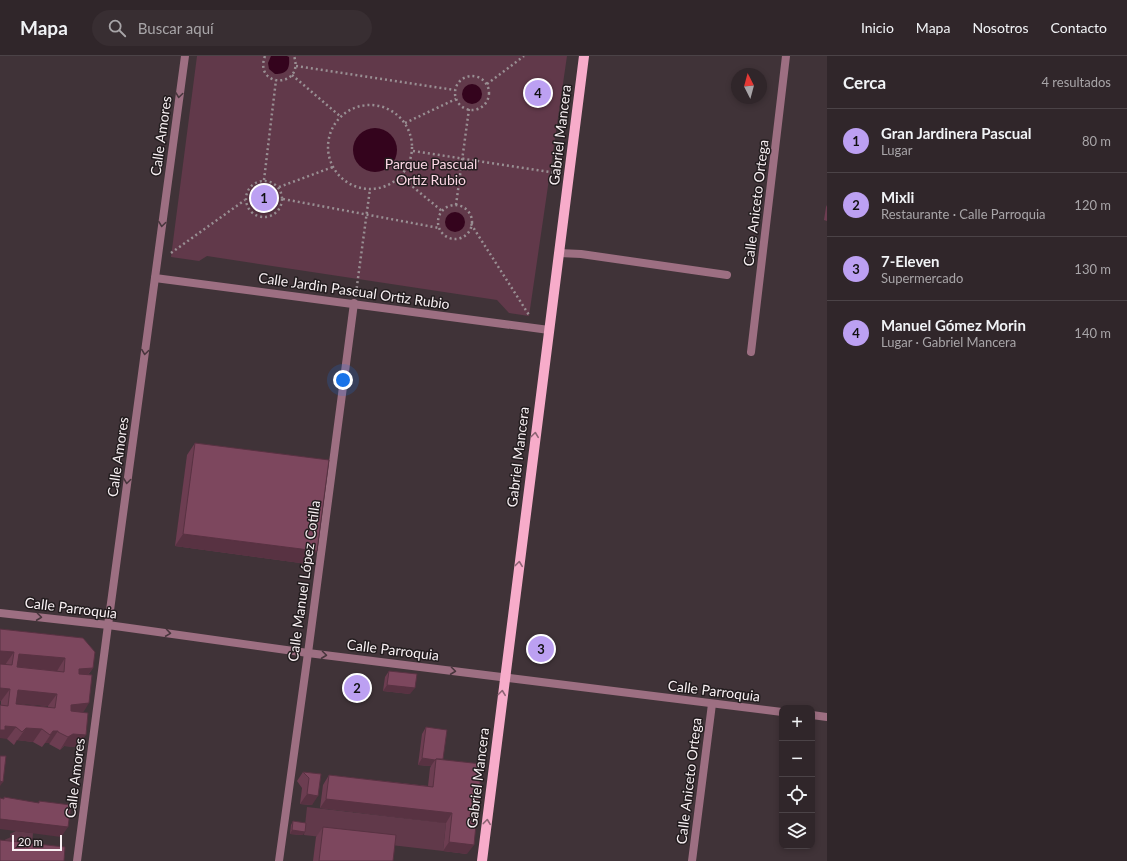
<!DOCTYPE html>
<html lang="es">
<head>
<meta charset="utf-8">
<style>
  :root { --surface:#30262a; --page:#382e32; --text:#f1f3f6; --muted:#a8a5a8; --line:#4b4347; --accent:#bca0f2 }
  body { margin:0; font-family:Lato,sans-serif; background:var(--page); color:var(--text) }
  .controls { position:absolute; right:12px; bottom:12px; display:grid; overflow:hidden; border-radius:8px; box-shadow:0 2px 6px #0003 }
  .controls button { width:36px; height:36px; display:grid; place-items:center; padding:0; border:0; border-bottom:1px solid var(--line); background:var(--surface); color:var(--text); font:20px sans-serif }
  .compass { position:absolute; left:731px; top:12px; width:36px; height:36px; border-radius:50%; background:var(--surface); box-shadow:0 2px 6px #0003; rotate:354deg }
  .scale { position:absolute; left:12px; bottom:10px; width:50px; box-sizing:border-box; padding-left:4px; border:2px solid #f8f0f3; border-top:0; font-size:11px; line-height:14px; white-space:nowrap; color:#f8f0f3; -webkit-text-stroke:3px #231d1f; paint-order:stroke }
  .you { position:absolute; left:343px; top:324px; width:14px; height:14px; margin:-10px; border:3px solid #fff; border-radius:50%; background:#1a73e8; box-shadow:0 0 0 6px #1a73e833 }
  .badge { display:grid; place-items:center; width:26px; height:26px; border-radius:50%; background:var(--accent); color:#111; font-size:13px; font-weight:700 }
  .pin { position:absolute; translate:-50% -50%; border:2px solid #fff; box-shadow:0 1px 4px #0006 }
  .list { margin:0; padding:0; list-style:none }
  h2 { display:flex; justify-content:space-between; align-items:center; height:52px; margin:0; padding:0 16px; font-size:17px }
  h2 small { font-size:13px; font-weight:400; color:var(--muted) }
  .list li { display:grid; grid-template-columns:26px 1fr auto; gap:12px; align-items:center; box-sizing:border-box; height:64px; padding:0 16px; border-top:1px solid var(--line) }
  .list b { display:block; font-size:15px; white-space:nowrap }
  .list p { margin:0; font-size:13px; white-space:nowrap; color:var(--muted) }
  .list em { font-size:13px; font-style:normal; color:var(--muted) }
  .icon { flex:none; width:22px; height:22px; fill:none; stroke:currentColor; stroke-width:2; stroke-linecap:round; stroke-linejoin:round }
  .map { position:relative; flex:none; width:827px; height:805px; overflow:hidden }
  header { display:flex; align-items:center; gap:24px; box-sizing:border-box; height:56px; padding:0 20px; background:var(--surface); border-bottom:1px solid var(--line) }
  header strong { font-size:19px }
  nav { display:flex; gap:22px; margin-inline-start:auto; font-size:14px }
  .search { width:280px; height:36px; background:var(--page); display:flex; align-items:center; gap:10px; box-sizing:border-box; padding:0 14px; border-radius:22px; color:var(--muted); font-size:15px }
  main { display:flex }
  aside { flex:1; background:var(--surface) }
  .map>svg:first-child { display:block }
</style>
</head>
<body>
<header>
<strong>Mapa</strong>
<div class="search"><svg class="icon" aria-label="search" viewBox="0 0 24 24"><circle cx="10" cy="10" r="6"/><path d="M15 15l6 6"/></svg>Buscar aquí</div>
<nav><a>Inicio</a><a>Mapa</a><a>Nosotros</a><a>Contacto</a></nav>
</header>
<main>
<div class="map">
<svg width="827" height="805" viewBox="0 0 827 805">
  <rect width="100%" height="100%" fill="#403338"/>
  <g fill="#61394a">
    <path d="M197,0h370l-38,260 -20,-3 -12,-13 -290,-44 -8,5 -28,-4z"/>
    <path d="M307,751l139,16 -3,28 -139,-16z"/>
    <path d="M16,775l17,2 -2,21 -31,-12 11,-5 -1,-3z"/>
  </g>
  <g fill="#34041d">
    <path d="M271,0h16l2,1c1,12 -2,17 -14,17l-6,-5 -1,-6z"/>
    <circle cx="472" cy="38" r="10"/>
    <circle cx="375" cy="94" r="22"/>
    <circle cx="455" cy="166" r="10"/>
  </g>
  <g fill="none" stroke-linecap="round" stroke-linejoin="round">
    <g stroke="#998f93" stroke-width="2.5" stroke-dasharray="2 3" stroke-linecap="butt">
      <path d="M265,0c-12,32 40,33 29,0"/>
      <path d="M296,10l159,24"/>
      <path d="M292,19l49,42"/>
      <circle cx="472" cy="37" r="17"/>
      <path d="M487,28l37,-28"/>
      <circle cx="370" cy="91" r="42"/>
      <path d="M405,67l51,-24"/>
      <path d="M413,95l143,22"/>
      <path d="M401,121l41,34"/>
      <path d="M264,124l12,-100"/>
      <circle cx="264" cy="143" r="18"/>
      <path d="M279,131l54,-20"/>
      <path d="M283,143l156,29"/>
      <path d="M456,149l13,-96"/>
      <circle cx="455" cy="166" r="17"/>
      <path d="M471,168l58,91"/>
      <path d="M171,197l74,-53"/>
      <path d="M356,237l14,-104"/>
    </g>
    <g stroke="#9d6f82" stroke-width="8">
      <path d="M559,197l22,1 146,21"/>
      <path d="M155,222l394,52"/>
      <path d="M751,296l35,-296"/>
      <path d="M0,557l108,12 200,28 474,59"/>
      <path d="M812,659l15,2"/>
      <path d="M77,805l31,-236 77,-569"/>
      <path d="M279,805l29,-208 46,-350"/>
      <path d="M692,805l20,-157"/>
    </g>
    <path stroke="#f7acca" stroke-width="10" d="M482,805l102,-805"/>
  </g>
  <g fill="#6c3d51" fill-rule="evenodd">
    <path d="M827,149v16l-3,-1 2,-13z"/>
    <path d="M195,387l113,121 -133,-18 12,-91z"/>
    <path d="M0,573l93,39 -5,7 -11,72 -13,-1 -4,4 -11,-6 1,-1h-5l-3,4 -9,-5 -16,-2 -3,5 -7,-6 -6,-34zM16,647l32,3v1l-32,-3z"/>
    <path d="M389,615l21,23 -27,-3 2,-14z"/>
    <path d="M426,671l17,32 24,95 -24,-3 3,-28 -126,-15 3,-23 6,-10 99,11 2,-18 1,-2 -13,-1 4,-31z"/>
    <path d="M303,716l18,2 -9,31 -12,-1 2,-16 -5,-7z"/>
    <path d="M293,765l10,14 -13,-1 1,-9z"/>
    <path d="M323,771l70,34h-80l3,-24z"/>
  </g>
  <g fill="#583242">
    <path d="M183,478l134,17 -9,13 -133,-18z"/>
    <path d="M0,595l14,1 -9,13 -5,-1z"/>
    <path d="M19,598l46,4 -8,13 -46,-5z"/>
    <path d="M93,612l-9,12 -13,2 8,-13z"/>
    <path d="M387,629l28,3 -5,6 -27,-3z"/>
    <path d="M0,632l10,1 -9,12h-1z"/>
    <path d="M18,634l39,4 -9,12 -39,-3z"/>
    <path d="M89,647l-8,13 -18,1 8,-12z"/>
    <path d="M5,670l11,1 -9,12 -7,-1v-8z"/>
    <path d="M26,672l16,1 -9,13 -16,-2 -3,5z"/>
    <path d="M53,675h5l-8,12h-5z"/>
    <path d="M73,678l13,1 -9,12 -13,-1 -4,4 8,-13z"/>
    <path d="M422,702l13,2 -4,6 -13,-1z"/>
    <path d="M0,725l3,1 -3,4z"/>
    <path d="M307,738l11,2 -6,9 -12,-1z"/>
    <path d="M326,743l126,14 -6,10 -126,-15z"/>
    <path d="M0,763l68,8 -7,10 -61,-8z"/>
    <path d="M292,774l13,2 -2,3 -13,-1z"/>
    <path d="M449,786l25,3 -7,9 -24,-3z"/>
  </g>
  <g fill="#7d475e" stroke="#583242" fill-rule="evenodd">
    <path d="M195,387l134,17 -12,91 -134,-17z"/>
    <path d="M0,573l83,9 12,14 -2,16 -14,1v5l13,1 -3,28 -18,2v6l17,2 -2,22 -13,-1 -5,3 -10,-5v-1h-5l-3,4 -8,-6 -16,-1 -4,4 -6,-5 -11,-1v4h-5v-25l8,1 2,-17 -10,-1v-24l12,1 2,-13 -14,-1zM19,598l46,4 -1,14 -47,-5zM18,634l39,4 -2,14 -39,-4z"/>
    <path d="M389,615l28,3 -2,14 -28,-3z"/>
    <path d="M426,671l21,3 -4,29h-7l-1,1 -13,-2z"/>
    <path d="M0,700h6l-3,26 -3,-1z"/>
    <path d="M436,703l46,5 -8,81 -25,-3 3,-29 -126,-14 3,-24 104,12z"/>
    <path d="M303,716l18,2 -3,22 -11,-2 2,-16z"/>
    <path d="M4,741l35,6v-2l32,4 -3,22 -68,-8v-21l4,1z"/>
    <path d="M293,765l13,2 -1,9 -13,-2z"/>
    <path d="M323,771l73,8 -3,26h-74z"/>
    <path d="M0,784l65,7 -1,14h-64z"/>
  </g>
  <defs><path id="oneway-chevron" d="M-2-3.5L2.5 0L-2 3.5" fill="none" stroke-width="1.6" stroke-linecap="round" stroke-linejoin="round"/></defs>
  <g stroke="#48363d">
    <use href="#oneway-chevron" transform="translate(179 39) rotate(98)"/>
    <use href="#oneway-chevron" transform="translate(162 168) rotate(98)"/>
    <use href="#oneway-chevron" transform="translate(145 296) rotate(98)"/>
    <use href="#oneway-chevron" transform="translate(127 425) rotate(98)"/>
    <use href="#oneway-chevron" transform="translate(39 561) rotate(7)"/>
    <use href="#oneway-chevron" transform="translate(168 577) rotate(8)"/>
    <use href="#oneway-chevron" transform="translate(324 599) rotate(7)"/>
    <use href="#oneway-chevron" transform="translate(453 615) rotate(7)"/>
  </g>
  <g stroke="#8d6474">
    <use href="#oneway-chevron" transform="translate(535 379) rotate(-83)"/>
    <use href="#oneway-chevron" transform="translate(519 508) rotate(-83)"/>
    <use href="#oneway-chevron" transform="translate(502 637) rotate(-83)"/>
    <use href="#oneway-chevron" transform="translate(487 766) rotate(-83)"/>
  </g>
  <g text-anchor="middle" stroke-width="3" stroke-linejoin="round" paint-order="stroke">
    <g font-size="14" fill="#f8f0f3" stroke="#231d1f">
      <text transform="translate(560 79) rotate(-83)" y="5">Gabriel Mancera</text>
      <text transform="translate(161 80) rotate(-82)" y="5">Calle Amores</text>
      <text transform="translate(756 147) rotate(-83)" y="5">Calle Aniceto Ortega</text>
      <text transform="translate(354 235) rotate(8)" y="5">Calle Jardin Pascual Ortiz Rubio</text>
      <text transform="translate(118 401) rotate(-82)" y="5">Calle Amores</text>
      <text transform="translate(518 401) rotate(-83)" y="5">Gabriel Mancera</text>
      <text transform="translate(304 525) rotate(-82)" y="5">Calle Manuel López Cotilla</text>
      <text transform="translate(71 552) rotate(7)" y="5">Calle Parroquia</text>
      <text transform="translate(393 594) rotate(7)" y="5">Calle Parroquia</text>
      <text transform="translate(714 635) rotate(7)" y="5">Calle Parroquia</text>
      <text transform="translate(75 722) rotate(-83)" y="5">Calle Amores</text>
      <text transform="translate(478 722) rotate(-83)" y="5">Gabriel Mancera</text>
      <text transform="translate(689 725) rotate(-83)" y="5">Calle Aniceto Ortega</text>
    </g>
    <g font-size="14" fill="#fbd6e4" stroke="#231d1f">
      <text x="431" y="113">Parque Pascual<tspan x="431" dy="16">Ortiz Rubio</tspan></text>
    </g>
  </g>
</svg>
<div class="controls">
<button>+</button>
<button>−</button>
<button><svg class="icon" aria-label="locate" viewBox="0 0 24 24"><circle cx="12" cy="12" r="6"/><path d="M12 2v4M12 18v4M2 12h4M18 12h4"/></svg></button>
<button><svg class="icon" aria-label="layers" viewBox="0 0 24 24"><path d="M12 4l9 5-9 5-9-5zM3 14l9 5 9-5"/></svg></button>
</div>
<svg class="compass" viewBox="-18 -18 36 36"><path d="M0-13l5 13h-10z" fill="#e53935"/><path d="M0 13l5-13h-10z" fill="#a8a5a8"/></svg>
<div class="scale">20 m</div>
<div class="you"></div>
<div class="pin badge" style="left:264px;top:142px">1</div>
<div class="pin badge" style="left:357px;top:632px">2</div>
<div class="pin badge" style="left:541px;top:593px">3</div>
<div class="pin badge" style="left:538px;top:37px">4</div>
</div>
<aside>
<h2>Cerca<small>4 resultados</small></h2>
<ul class="list">
<li><span class="badge">1</span><div><b>Gran Jardinera Pascual</b><p>Lugar</p></div><em>80 m</em></li>
<li><span class="badge">2</span><div><b>Mixli</b><p>Restaurante · Calle Parroquia</p></div><em>120 m</em></li>
<li><span class="badge">3</span><div><b>7-Eleven</b><p>Supermercado</p></div><em>130 m</em></li>
<li><span class="badge">4</span><div><b>Manuel Gómez Morin</b><p>Lugar · Gabriel Mancera</p></div><em>140 m</em></li>
</ul>
</aside>
</main>
</body>
</html>
